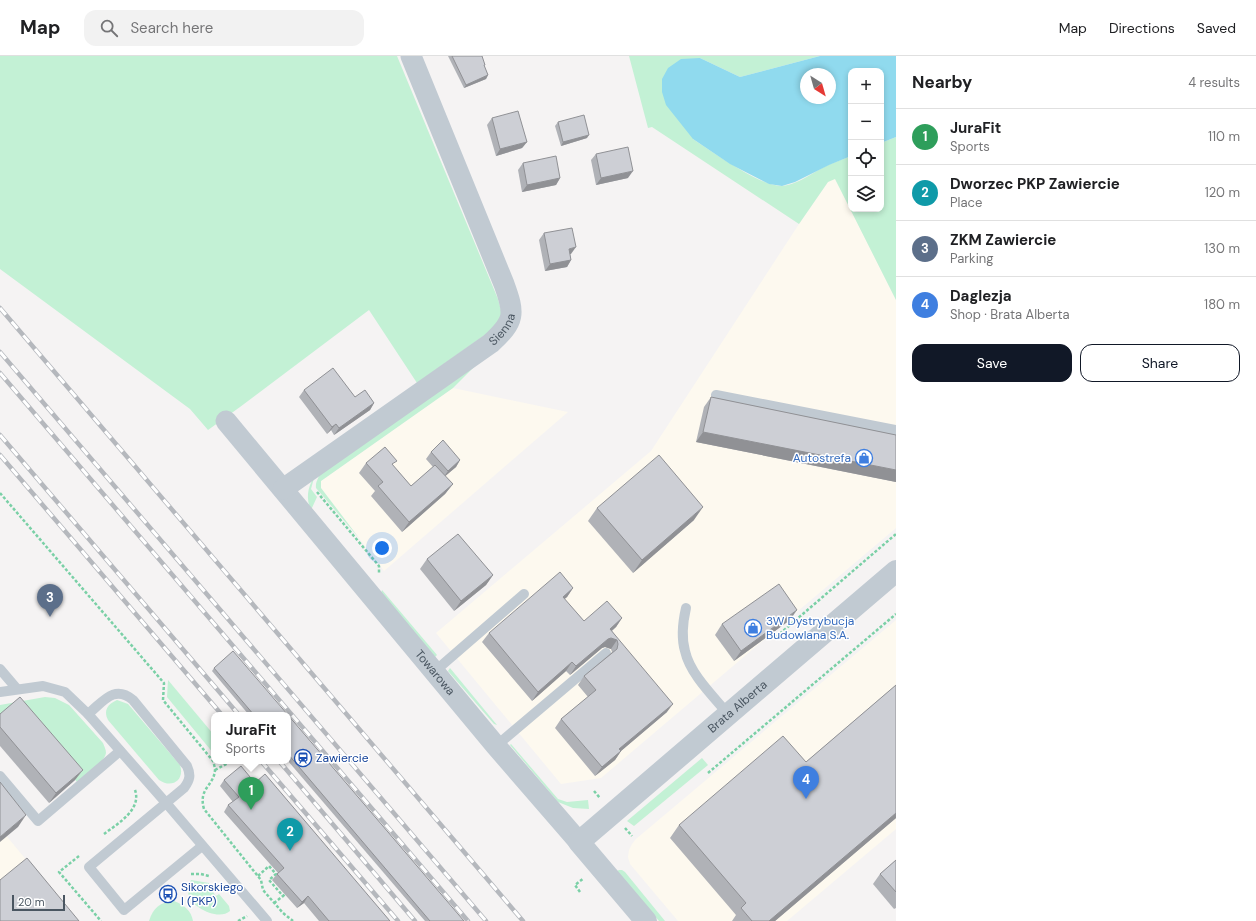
<!DOCTYPE html>
<html lang="en">
<head>
<meta charset="utf-8">
<style>
  :root { --surface:#fff; --page:#f2f2f2; --text:#202124; --muted:#757577; --line:#e0e0e0; --accent:#111827 }
  body { margin:0; font-family:"DM Sans",sans-serif; background:var(--page); color:var(--text) }
  .controls { position:absolute; right:12px; top:12px; display:grid; overflow:hidden; border-radius:8px; box-shadow:0 2px 6px #0003 }
  .controls button { width:36px; height:36px; display:grid; place-items:center; padding:0; border:0; border-bottom:1px solid var(--line); background:var(--surface); color:var(--text); font:20px sans-serif }
  .compass { position:absolute; left:800px; top:12px; width:36px; height:36px; border-radius:50%; background:var(--surface); box-shadow:0 2px 6px #0003; rotate:143deg }
  .scale { position:absolute; left:12px; bottom:10px; width:53px; box-sizing:border-box; padding-left:4px; border:2px solid #4a5661; border-top:0; font-size:11px; line-height:14px; white-space:nowrap; color:#4a5661; -webkit-text-stroke:3px #fff; paint-order:stroke }
  .you { position:absolute; left:382px; top:492px; width:14px; height:14px; margin:-10px; border:3px solid #fff; border-radius:50%; background:#1a73e8; box-shadow:0 0 0 6px #1a73e833 }
  .badge { display:grid; place-items:center; width:26px; height:26px; border-radius:50%; background:var(--accent); color:#fff; font-size:13px; font-weight:700 }
  .pin { position:absolute; translate:-50% -33px; filter:drop-shadow(0 1px 2px #0008) }
  .pin::after { content:''; position:absolute; top:21px; width:14px; height:12px; background:inherit; clip-path:polygon(0 0,100% 0,50% 100%) }
  .popup { position:absolute; left:211px; top:656px; width:80px; height:52px; box-sizing:border-box; display:grid; place-content:center; border-radius:8px; background:var(--surface); filter:drop-shadow(0 1px 3px #0005); font-size:13px; white-space:nowrap; color:var(--muted) }
  .popup b { font-size:15px; color:var(--text) }
  .popup::after { content:''; position:absolute; left:50%; top:100%; margin-left:-8px; border:8px solid transparent; border-top-color:var(--surface) }
  .list { margin:0; padding:0; list-style:none }
  h2 { display:flex; justify-content:space-between; align-items:center; height:52px; margin:0; padding:0 16px; font-size:17px }
  h2 small { font-size:13px; font-weight:400; color:var(--muted) }
  .list li { display:grid; grid-template-columns:26px 1fr auto; gap:12px; align-items:center; box-sizing:border-box; height:56px; padding:0 16px; border-top:1px solid var(--line) }
  .list b { display:block; font-size:15px; white-space:nowrap }
  .list p { margin:0; font-size:13px; white-space:nowrap; color:var(--muted) }
  .list em { font-size:13px; font-style:normal; color:var(--muted) }
  .actions { display:flex; gap:8px; padding:12px 16px }
  .actions a { flex:1; padding:9px 0; border:1px solid var(--accent); border-radius:12px; text-align:center; font-size:14px; color:var(--accent) }
  .actions .main { background:var(--accent); color:#fff }
  .icon { flex:none; width:22px; height:22px; fill:none; stroke:currentColor; stroke-width:2; stroke-linecap:round; stroke-linejoin:round }
  .map { position:relative; flex:none; width:896px; height:865px; overflow:hidden }
  header { display:flex; align-items:center; gap:24px; box-sizing:border-box; height:56px; padding:0 20px; background:var(--surface); border-bottom:1px solid var(--line) }
  header strong { font-size:19px }
  nav { display:flex; gap:22px; margin-inline-start:auto; font-size:14px }
  .search { width:280px; height:36px; background:var(--page); display:flex; align-items:center; gap:10px; box-sizing:border-box; padding:0 14px; border-radius:12px; color:var(--muted); font-size:15px }
  main { display:flex }
  aside { flex:1; background:var(--surface) }
  .map>svg:first-child { display:block }
</style>
</head>
<body>
<header>
<strong>Map</strong>
<div class="search"><svg class="icon" aria-label="search" viewBox="0 0 24 24"><circle cx="10" cy="10" r="6"/><path d="M15 15l6 6"/></svg>Search here</div>
<nav><a>Map</a><a>Directions</a><a>Saved</a></nav>
</header>
<main>
<div class="map">
<svg width="896" height="865" viewBox="0 0 896 865">
  <rect width="100%" height="100%" fill="#f5f3f3"/>
  <g fill="#fdf9ef">
    <path d="M835,122l61,122v228l-295,250 -40,6 -125,-151 215,-182 148,-227 29,-42z"/>
    <path d="M453,332l115,24 -184,159 -63,-83v-7z"/>
    <path d="M896,564v209l-109,92h-109l-48,-57 -2,-7 1,-7 3,-6 4,-5z"/>
    <path d="M0,772l9,11 68,82h-77z"/>
  </g>
  <g fill="#c3f1d5">
    <path d="M0,0h397l101,243 4,15 -6,13 -79,56 -48,-73 -129,97 -32,23 -18,-21 -190,-140z"/>
    <path d="M629,0h191l-80,21 -40,-19 -7,81c18,12 67,47 88,47 15,0 34,-15 47,-21 8,-3 15,-6 23,-9v53h30v-66l15,-6v163l-61,-121 -7,3 -29,42 -147,-97 -4,1z"/>
    <path d="M481,304l-28,28 -132,93v7l38,50 -43,-50c-1,-7 4,-11 4,-17z"/>
    <path d="M314,422l-3,11 6,8 -6,13c-5,-10 -4,-23 3,-32z"/>
    <path d="M382,534l55,65 -2,2 -54,-64z"/>
    <path d="M450,612l47,57 -3,-1 -46,-53z"/>
    <path d="M168,624l46,55v19l-47,-57z"/>
    <path d="M45,641l10,1 14,7 34,38c1,3 3,6 3,10 -1,9 -22,23 -29,29l-64,-75 -13,11v-13z"/>
    <path d="M117,644l11,4 52,61c5,15 -8,24 -21,15l-51,-60c-5,-10 0,-16 9,-20z"/>
    <path d="M511,688l47,55 9,3 21,-2 1,9 -16,-1 -15,-6 -48,-57z"/>
    <path d="M702,702l6,7 -74,61 -7,-5z"/>
    <path d="M619,814h3l3,2 40,49h-6l-42,-50z"/>
    <path d="M191,824l18,3v4l7,9 3,-2 10,12 1,5c-11,10 -40,-3 -42,-19 0,-4 2,-8 3,-12z"/>
    <path d="M174,845c10,4 17,9 19,20h-44c4,-13 11,-19 25,-20z"/>
  </g>
  <path fill="#90daee" fill-rule="evenodd" d="M820,0h76v81l-15,6v-72h-30v85l-22,9 -34,17 -13,4 -13,-2 -39,-20 -37,-25 -27,-34 -4,-13v-13l6,-11 13,-9 19,-1 40,19zM806,18h24v24h-24z"/>
  <g fill="none" stroke-linecap="round" stroke-linejoin="round">
    <g stroke="#7ad0a6" stroke-width="2.5" stroke-dasharray="3 2" stroke-linecap="butt">
      <path d="M317,436l62,74v8"/>
      <path d="M0,437l164,190 -1,17 50,61c1,3 2,7 2,9 -1,16 -17,18 -11,39l57,71 2,10 20,23 10,8"/>
      <path d="M776,581l120,-103"/>
      <path d="M215,714l17,-9"/>
      <path d="M708,717l188,-159"/>
      <path d="M594,735l6,7"/>
      <path d="M625,772l7,8"/>
      <path d="M104,778c13,-10 38,-24 31,-44"/>
      <path d="M79,800l-20,16 42,49"/>
      <path d="M191,818h10l8,2"/>
      <path d="M258,820l11,-10 7,8 -7,6 14,16 3,-3"/>
      <path d="M580,836l-5,-7 9,-7"/>
      <path d="M274,847l9,-7"/>
      <path d="M238,865l9,-5"/>
    </g>
    <g stroke="#c1cad2" stroke-width="10">
      <path d="M716,339l180,35"/>
      <path d="M686,552c-3,13 -5,29 -1,43 5,23 28,45 43,63"/>
      <path d="M0,613l17,20"/>
      <path d="M434,616l90,-78"/>
      <path d="M0,636l43,-6 22,6 23,22 79,90 100,117"/>
      <path d="M88,658c15,-12 26,-30 45,-14l54,66c4,9 3,14 -3,22l-95,79 35,43 78,-64"/>
      <path d="M496,690l110,-93"/>
      <path d="M0,720l38,45 82,-70"/>
    </g>
    <g stroke="#c1cad2" stroke-width="21">
      <path id="s1" d="M226,365l270,325 83,96"/>
      <path id="s2" d="M283,433l208,-146c24,-22 24,-29 13,-59l-93,-228"/>
    </g>
    <path stroke="#c1cad2" stroke-width="22" id="s3" d="M646,865l-67,-79 317,-271"/>
    <g stroke="#b5b8bd" stroke-width="4.5">
      <g id="rail">
        <path d="M0,252l523,613"/>
        <path d="M0,296l486,569"/>
        <path d="M0,317l468,548"/>
        <path d="M0,379l239,280"/>
        <path d="M0,399l222,260"/>
        <path d="M261,705l137,160"/>
        <path d="M279,705l136,160"/>
      </g>
    </g>
    <use href="#rail" stroke="#fff" stroke-width="3" stroke-dasharray="9" stroke-linecap="butt"/>
  </g>
  <g fill="#b0b2b7">
    <path d="M448,0h34l2,10 4,9 -2,4 -22,9z"/>
    <path d="M492,62l35,24 -5,6 -26,8 -9,-31z"/>
    <path d="M558,66l29,16 -26,8 -6,-20z"/>
    <path d="M596,98l32,24 -32,7 -5,-25z"/>
    <path d="M523,107l37,15 -4,7 -34,7 -4,-22z"/>
    <path d="M544,177l27,21h-1l1,6 -4,7 -22,4 -6,-31z"/>
    <path d="M304,334l51,7 19,6 -4,7 -36,25 -3,-5 -4,4 -28,-37z"/>
    <path d="M711,341l185,38v47l-200,-40 8,-35z"/>
    <path d="M431,396l29,8 -4,7 -11,9 8,8 -8,10 -43,38 -31,-36 4,-5 -16,-18 7,-10 27,3 18,20 22,-19 -7,-8z"/>
    <path d="M597,452l97,12 -61,53 -45,-52z"/>
    <path d="M427,503l66,16 -7,10 -32,26 -34,-42z"/>
    <path d="M573,532l-6,9 -3,2 20,22 38,-3 -6,9 -4,4 55,81 -46,39 -6,9 -20,16 -40,-48 6,-9 27,-22 -10,-12 6,-9 28,-24 -1,-3 -6,-2 -3,1 -32,27 -4,-4 -34,30 -50,-59 7,-9z"/>
    <path d="M790,564l-56,41 -19,-26 7,-11z"/>
    <path d="M214,612l74,47h-39l-37,-44z"/>
    <path d="M896,629v133l-121,103h-43l4,-6 -66,-77 9,-13 127,-63z"/>
    <path d="M0,658l75,66 -26,23 -49,-57z"/>
    <path d="M288,659l176,206h-39l-137,-160z"/>
    <path d="M224,724l31,3 135,138h-71l-15,-18 -7,5 -25,-28 6,-7 -54,-61 4,-7 5,-3 -13,-16z"/>
    <path d="M896,804v48l-2,1 -21,-25 7,-10z"/>
  </g>
  <g fill="#909195">
    <path d="M488,19l-2,4 -22,9 2,-3z"/>
    <path d="M589,79l-2,3 -26,8 2,-4z"/>
    <path d="M527,86l-5,6 -26,8 4,-7z"/>
    <path d="M633,115l-5,7 -32,7 5,-7z"/>
    <path d="M560,122l-4,7 -34,7 5,-7z"/>
    <path d="M576,191l-5,7 -7,1 5,-6z"/>
    <path d="M571,204l-4,7 -22,4 5,-7z"/>
    <path d="M374,347l-4,7 -36,25 5,-7z"/>
    <path d="M336,368l-5,6 -4,4 5,-7z"/>
    <path d="M703,376l193,38v12l-200,-40z"/>
    <path d="M460,404l-4,7 -13,11 5,-7z"/>
    <path d="M453,428l-8,10 -43,38 7,-10z"/>
    <path d="M703,451l-9,13 -61,53 9,-13z"/>
    <path d="M493,519l-7,10 -32,26 7,-10z"/>
    <path d="M573,532l-6,9 -10,9 6,-9z"/>
    <path d="M797,554l-7,10 -56,41 7,-10z"/>
    <path d="M622,562l-6,9 -12,10 6,-8z"/>
    <path d="M611,582l6,2 -6,9 -6,-2 -3,1 -32,27 6,-9 32,-27z"/>
    <path d="M572,606l-6,9 -34,30 6,-9z"/>
    <path d="M673,648l-6,8 -46,39 -6,9 -20,16 7,-9 17,-18z"/>
    <path d="M83,714l-8,10 -26,23 7,-10z"/>
    <path d="M896,757v5l-121,103h-6z"/>
    <path d="M26,759l-8,12 -18,15v-5z"/>
    <path d="M308,840l-4,7 -7,5 5,-6z"/>
  </g>
  <g fill="#cdcfd5" stroke="#909195">
    <path d="M452,0h30l3,9h-1l4,10 -22,10z"/>
    <path d="M518,55l9,31 -27,7 -8,-31z"/>
    <path d="M584,59l5,20 -26,7 -5,-20z"/>
    <path d="M628,91l5,24 -32,7 -5,-24z"/>
    <path d="M556,100l4,22 -33,7 -4,-22z"/>
    <path d="M572,172l4,19 -7,2 2,11 -21,4 -6,-31z"/>
    <path d="M333,312l22,29 10,-7 9,13 -35,25 -3,-4 -4,3 -28,-37z"/>
    <path d="M711,341l185,38v35l-193,-38z"/>
    <path d="M443,384l17,20 -12,11 -17,-19z"/>
    <path d="M385,391l12,14 -5,3 19,22 24,-21 18,19 -44,38 -31,-36 5,-4 -17,-19z"/>
    <path d="M659,399l44,52 -61,53 -45,-52z"/>
    <path d="M458,478l35,41 -32,26 -34,-42z"/>
    <path d="M560,516l13,16 -10,9 21,24 23,-20 15,17 -12,11 63,75 -54,45 2,2 -19,16 -41,-48 35,-29 -12,-14 33,-27 1,-5 -1,-4 -6,-2 -3,1 -32,27 -4,-4 -34,30 -49,-59z"/>
    <path d="M779,528l18,26 -56,41 -19,-27z"/>
    <path d="M233,595l55,64h-34l-40,-47z"/>
    <path d="M896,629v128l-127,108h-17l-11,-13 5,-5 -67,-78 104,-89 23,26z"/>
    <path d="M20,641l63,73 -27,23 -56,-66v-13z"/>
    <path d="M288,659l176,206h-34l-142,-167z"/>
    <path d="M241,710l14,17 10,-9 125,147h-61l-21,-25 -6,6 -25,-28 7,-6 -56,-63 11,-8 -15,-17z"/>
    <path d="M0,726l26,33 -26,22z"/>
    <path d="M27,802l52,63h-79v-41z"/>
    <path d="M896,804v32l-16,-18z"/>
  </g>
  <defs>
    <g id="shop-ring" transform="scale(0.9)"><circle r="9.5" fill="#fff" stroke="#3f7fe0" stroke-width="1.5"/><path d="M-5-2.5h2.3a2.7 3.5 0 0 1 5.4 0H5L5.5 6h-11ZM-1.5-2.5h3a1.5 2.3 0 0 0-3 0Z" fill="#3f7fe0"/></g>
    <g id="station-ring" transform="scale(0.9)"><circle r="9.5" fill="#fff" stroke="#1a4fb4" stroke-width="1.5"/><path d="M-3-6H3Q5-6 5-4V2Q5 4 3 4L4.5 6H3L1.5 4h-3L-3 6H-4.5L-3 4Q-5 4-5 2V-4Q-5-6-3-6ZM-3.5-4v3h7v-3ZM-3.5 1v1.5H-2V1ZM2 1v1.5H3.5V1Z" fill="#1a4fb4"/></g>
    <g id="bus-ring" transform="scale(0.9)"><circle r="9.5" fill="#fff" stroke="#1a4fb4" stroke-width="1.5"/><path d="M-5-6H5V4H4V6H2V4H-2V6H-4V4H-5ZM-3.5-4V0h7V-4ZM-3.5 1.2v1.5H-2V1.2ZM2 1.2v1.5H3.5V1.2Z" fill="#1a4fb4"/></g>
  </defs>
  <g fill-rule="evenodd">
    <use href="#shop-ring" x="864" y="402"/>
    <use href="#shop-ring" x="753" y="572"/>
    <use href="#station-ring" x="303" y="702"/>
    <use href="#bus-ring" x="168" y="838"/>
  </g>
  <g text-anchor="middle" stroke-width="3" stroke-linejoin="round" paint-order="stroke">
    <g font-size="12" fill="#4a5661" stroke="#fff">
      <text dy="4" stroke="none"><textPath href="#s2" startOffset="272">Sienna</textPath></text>
      <text dy="4" stroke="none"><textPath href="#s1" startOffset="327">Towarowa</textPath></text>
      <text dy="4" stroke="none"><textPath href="#s3" startOffset="312">Brata Alberta</textPath></text>
    </g>
    <g font-size="12" fill="#366cbe" stroke="#fff" text-anchor="end">
      <text x="851" y="406">Autostrefa</text>
      <text x="766" y="569" text-anchor="start">3W Dystrybucja<tspan x="766" dy="14">Budowlana S.A.</tspan></text>
    </g>
    <g font-size="12" fill="#164399" stroke="#fff" text-anchor="start">
      <text x="316" y="706">Zawiercie</text>
      <text x="181" y="835">Sikorskiego<tspan x="181" dy="14">I (PKP)</tspan></text>
    </g>
  </g>
</svg>
<div class="controls">
<button>+</button>
<button>−</button>
<button><svg class="icon" aria-label="locate" viewBox="0 0 24 24"><circle cx="12" cy="12" r="6"/><path d="M12 2v4M12 18v4M2 12h4M18 12h4"/></svg></button>
<button><svg class="icon" aria-label="layers" viewBox="0 0 24 24"><path d="M12 4l9 5-9 5-9-5zM3 14l9 5 9-5"/></svg></button>
</div>
<svg class="compass" viewBox="-18 -18 36 36"><path d="M0-13l5 13h-10z" fill="#e53935"/><path d="M0 13l5-13h-10z" fill="#757577"/></svg>
<div class="scale">20 m</div>
<div class="you"></div>
<div class="pin badge" style="left:251px;top:754px;background:#2e9e5b">1</div>
<div class="popup"><b>JuraFit</b>Sports</div>
<div class="pin badge" style="left:290px;top:795px;background:#0f9aa8">2</div>
<div class="pin badge" style="left:50px;top:561px;background:#5c6f8a">3</div>
<div class="pin badge" style="left:806px;top:743px;background:#3f7fe0">4</div>
</div>
<aside>
<h2>Nearby<small>4 results</small></h2>
<ul class="list">
<li><span class="badge" style="background:#2e9e5b">1</span><div><b>JuraFit</b><p>Sports</p></div><em>110 m</em></li>
<li><span class="badge" style="background:#0f9aa8">2</span><div><b>Dworzec PKP Zawiercie</b><p>Place</p></div><em>120 m</em></li>
<li><span class="badge" style="background:#5c6f8a">3</span><div><b>ZKM Zawiercie</b><p>Parking</p></div><em>130 m</em></li>
<li><span class="badge" style="background:#3f7fe0">4</span><div><b>Daglezja</b><p>Shop · Brata Alberta</p></div><em>180 m</em></li>
</ul>
<div class="actions"><a class="main">Save</a><a>Share</a></div>
</aside>
</main>
</body>
</html>
